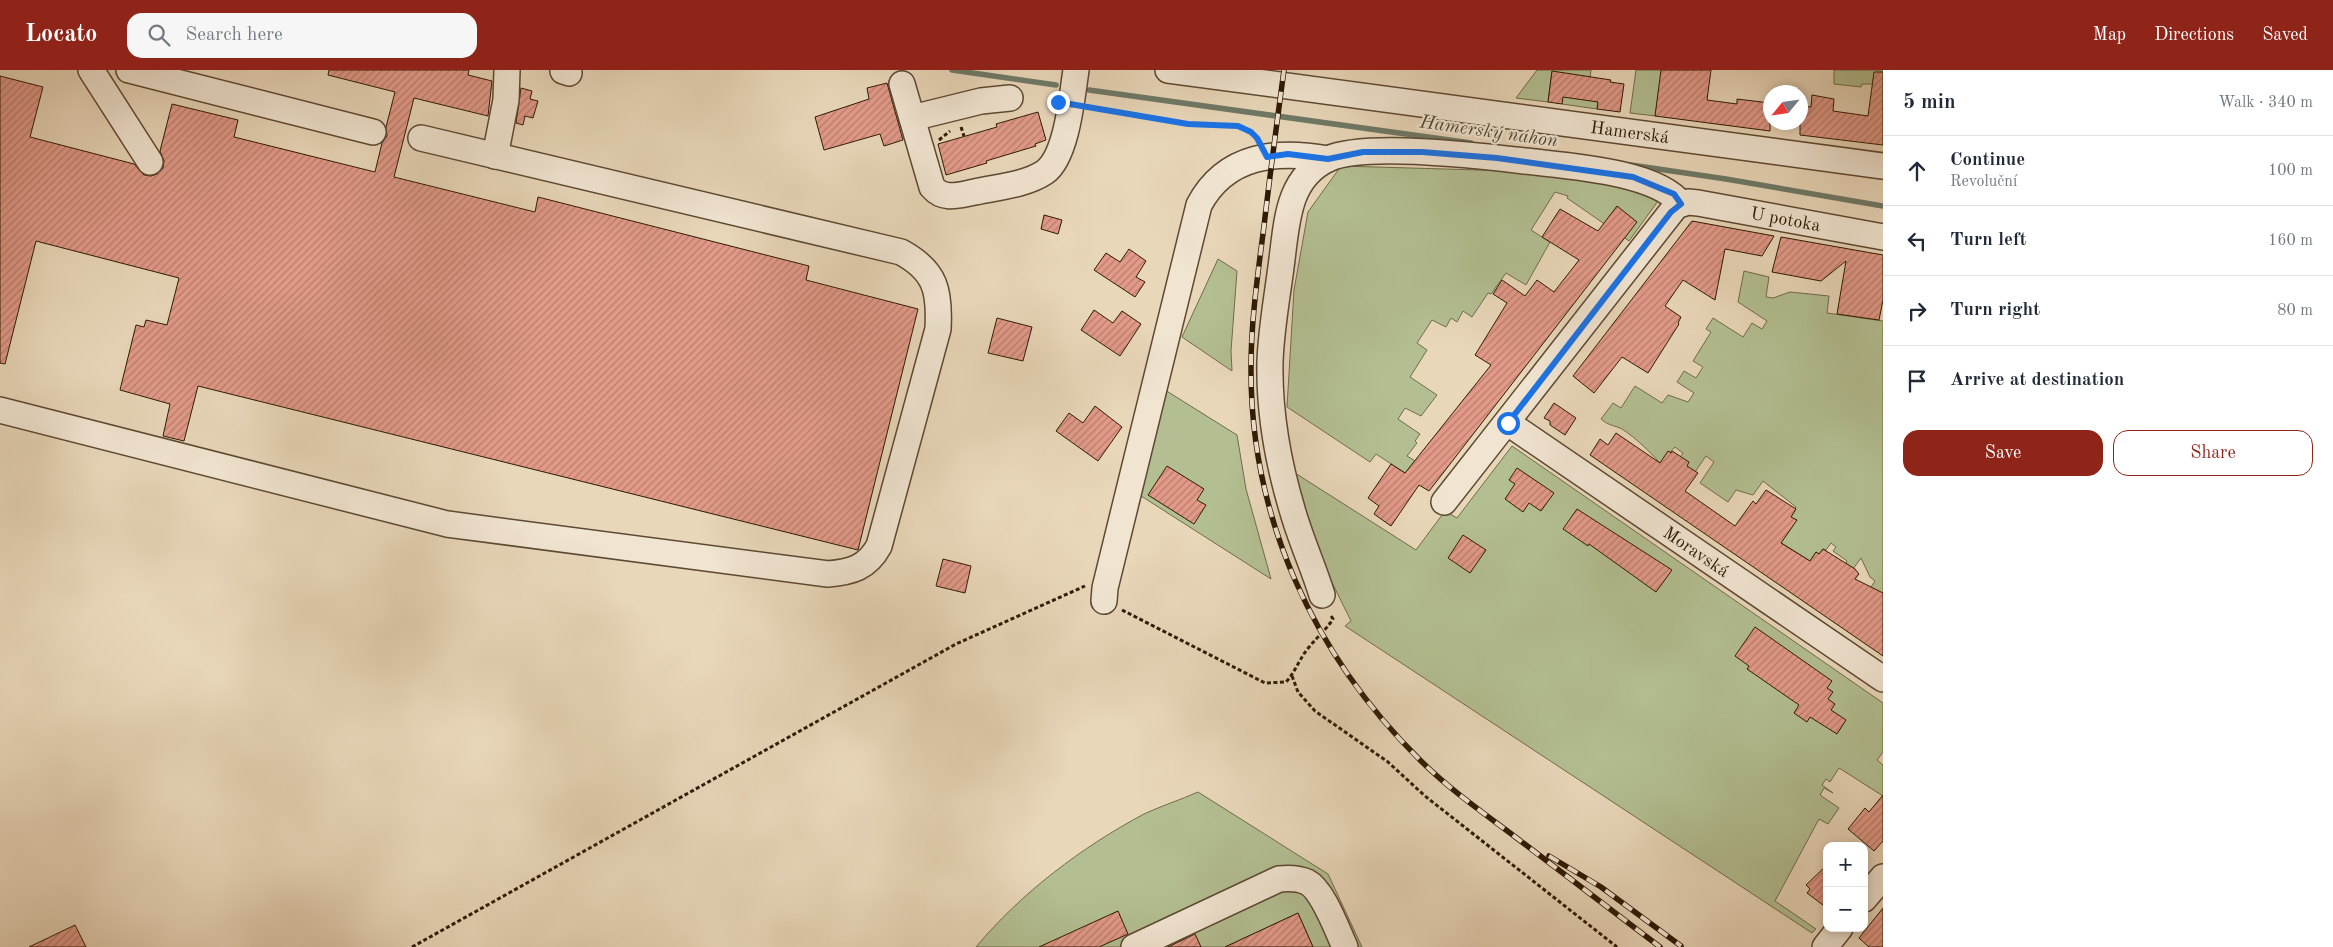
<!DOCTYPE html>
<html lang="en">
<head>
<meta charset="utf-8">
<style>
  :root { --surface:#fff; --page:#f6f6f7; --text:#1f2937; --muted:#747a83; --line:#e0e1e3; --accent:#8f2418 }
  body { margin:0; font-family:"Old Standard TT",serif; background:var(--page); color:var(--text) }
  .controls { position:absolute; right:15px; bottom:15px; display:grid; overflow:hidden; border-radius:10px; box-shadow:0 2px 8px #0003 }
  .controls button { width:45px; height:45px; display:grid; place-items:center; padding:0; border:0; border-bottom:1px solid var(--line); background:var(--surface); color:var(--text); font:25px sans-serif }
  .compass { position:absolute; left:1763px; top:15px; width:45px; height:45px; border-radius:50%; background:var(--surface); box-shadow:0 2px 8px #0003; rotate:241deg }
  .stop { position:absolute; width:15px; height:15px; margin:-11px; border:4px solid #1a73e8; border-radius:50%; background:#fff }
  .stop.end { background:#1a73e8; border-color:#fff; box-shadow:0 1px 5px #0008 }
  .list { margin:0; padding:0; list-style:none }
  h2 { display:flex; justify-content:space-between; align-items:center; height:65px; margin:0; padding:0 20px; font-size:21px }
  h2 small { font-size:16px; font-weight:400; color:var(--muted) }
  .list li { display:grid; grid-template-columns:32px 1fr auto; gap:15px; align-items:center; box-sizing:border-box; height:70px; padding:0 20px; border-top:1px solid var(--line) }
  .list b { display:block; font-size:19px; white-space:nowrap }
  .list p { margin:0; font-size:16px; white-space:nowrap; color:var(--muted) }
  .list em { font-size:16px; font-style:normal; color:var(--muted) }
  .actions { display:flex; gap:10px; padding:15px 20px }
  .actions a { flex:1; padding:11px 0; border:1px solid var(--accent); border-radius:15px; text-align:center; font-size:18px; color:var(--accent) }
  .actions .main { background:var(--accent); color:#fff }
  .icon { flex:none; width:28px; height:28px; fill:none; stroke:currentColor; stroke-width:2; stroke-linecap:round; stroke-linejoin:round }
  .map { position:relative; flex:none; width:1883px; height:877px; overflow:hidden }
  header { display:flex; align-items:center; gap:30px; box-sizing:border-box; height:70px; padding:0 25px; background:var(--accent); color:#fff }
  header strong { font-size:24px }
  nav { display:flex; gap:28px; margin-inline-start:auto; font-size:18px }
  .search { width:350px; height:45px; background:var(--page); display:flex; align-items:center; gap:12px; box-sizing:border-box; padding:0 18px; border-radius:15px; color:var(--muted); font-size:19px }
  main { display:flex }
  aside { flex:1; background:var(--surface) }
  .map>svg:first-child { display:block }
</style>
</head>
<body>
<header>
<strong>Locato</strong>
<div class="search"><svg class="icon" aria-label="search" viewBox="0 0 24 24"><circle cx="10" cy="10" r="6"/><path d="M15 15l6 6"/></svg>Search here</div>
<nav><a>Map</a><a>Directions</a><a>Saved</a></nav>
</header>
<main>
<div class="map">
<svg width="1883" height="877" viewBox="0 0 1883 877">
  <defs>
    <pattern id="building-hatch" width="6" height="6" patternUnits="userSpaceOnUse" patternTransform="scale(1.25)"><rect width="6" height="6" fill="#e39a89"/><path d="M-1 1l2-2M0 6l6-6M5 7l2-2" fill="none" stroke="#b87d6e"/></pattern>
  </defs>
  <rect width="100%" height="100%" fill="#e9d7ba"/>
  <filter id="stains"><feTurbulence type="fractalNoise" baseFrequency=".004" numOctaves="4"/><feColorMatrix values="0 0 0 0 .2 0 0 0 0 .09 0 0 0 0 .02 0 0 0 .5 -.17"/></filter>
  <radialGradient id="worn" r=".72"><stop offset=".6" stop-color="#630" stop-opacity="0"/><stop offset="1" stop-color="#630" stop-opacity=".3"/></radialGradient>
  <g fill="#b3bf92" stroke="#706c4b">
    <path d="M1537,0h54l-1,9 11,1 -4,29 -35,-5 -10,-33 -4,31 -32,-4z"/>
    <path d="M1636,0h26l-6,46 -26,-3z"/>
    <path d="M1834,0h49v14h-21l-1,3 -27,-3z"/>
    <path d="M1341,96l208,6 33,5 79,20 -32,44 -62,-43 1,-2 -13,-4 -24,38 19,12 -24,43 -20,-12 -15,21 -3,-1 -16,24 -9,-6 -6,11 -6,-4 -5,9 -14,-7 -15,23 10,7 -17,27 27,18 -16,21 -16,-8 -7,11 22,15 -5,7 2,2 -10,13 10,6 -9,13 -32,-21 -6,8 -83,-55 7,-117 14,-78z"/>
    <path d="M1218,189l19,12 -6,80 1,20 -50,-34z"/>
    <path d="M1744,201l25,6 -3,20 7,1 17,-6 39,4 -2,17 56,8v279l-21,1 13,-20 -5,-4 -9,-19 -8,11 -7,-5 1,-3 -14,-10 3,-4 -5,-4 -5,7 -3,-1 -4,5 -3,-2 -6,9 -30,-19 10,-25 6,-10 -33,-26 -10,14 -17,-5 -8,12 -28,-19 14,-21 -8,-6 -11,16 -18,-11 6,-8 -8,-6 -15,16c-11,-12 -24,-25 -38,-34 -8,-4 -13,-3 -21,-10l12,-16 8,5 14,-22 27,17 6,-8 20,7 6,-9 -17,-11 7,-11 12,7 7,-11 -10,-6 18,-29 -5,-3 7,-11 30,19 9,-14 10,6 5,-8 -29,-19z"/>
    <path d="M1165,320l72,45 9,54 25,90 -133,-85z"/>
    <path d="M1512,376l371,257v49l-6,8 6,5v31l-44,-28 -9,14 -4,-3 -4,6 11,8 -9,-5 -4,7 19,13 -11,16 -9,-5 -44,82 41,28 -4,4 -467,-307 6,-5 -36,-73 -20,-75 121,77 29,-39 12,7z"/>
    <path d="M1198,722l130,82 34,73h-12l-23,-50 -53,-21 -153,71h-145c45,-54 106,-100 168,-133 17,-8 36,-14 54,-22z"/>
    <path d="M1277,817l30,1 31,59h-25l-15,-34 -73,34h-75z"/>
  </g>
  <g fill="none" stroke-linecap="round" stroke-linejoin="round">
    <g stroke="#6e7a68" stroke-width="5.5">
      <path d="M952,0l104,15"/>
      <path d="M1089,20l382,53"/>
      <path d="M1631,95l95,14 157,27"/>
    </g>
  </g>
  <g fill="url(#building-hatch)" stroke="#2e1a04">
    <path d="M329,0h140l-1,5 24,6 -4,35 -74,-18 -20,79 141,35 3,-15 271,69 -3,14 112,29 -60,241 -660,-164 -14,55 -21,-5 7,-32 -50,-14 16,-65 8,2 2,-7 21,5 12,-47 -143,-37 -31,123 -5,-1v-287l43,11 -13,50 104,27 10,11 7,1 6,-2 6,-6 1,-7 -4,-10 12,-47 66,16 -4,17 141,35 7,-29 5,-7 -1,-9 9,-35 -67,-17z"/>
    <path d="M1661,0h50l-4,30 30,4v-5l33,4v28l-115,-15z"/>
    <path d="M1552,1l59,9 -1,2 14,2 -4,28 -23,-3 1,-7 -35,-5 -1,7 -14,-2z"/>
    <path d="M1874,2h9v73l-83,-10v-29l11,1 1,-12 22,4 -1,12 35,5z"/>
    <path d="M887,13l16,57 -19,6 -4,-12 -56,16 -9,-33 54,-18 -2,-11z"/>
    <path d="M521,18l11,3 -2,8 8,2 -5,17 -8,-2 -2,9 -7,-2z"/>
    <path d="M1038,42l8,28 -11,4 1,2 -50,15 1,2 -41,12 -8,-31 59,-17 -1,-3z"/>
    <path d="M1617,136l20,16 -197,255 -11,14 -10,-6 -28,41 -17,-12 5,-8 -11,-8 23,-34 14,9 86,-108 -16,-10 32,-52 -14,-9 9,-14 23,16 12,-16 17,12 25,-32 -37,-23 18,-28 38,22z"/>
    <path d="M1044,145l18,5 -4,14 -17,-5z"/>
    <path d="M1692,151l82,15 -12,20 -37,-7 -10,51 -32,-20 -18,26 16,11 -3,6 1,1 -31,49 -26,-16 -28,36 -21,-17z"/>
    <path d="M1781,167l102,18v45l-4,20 -42,-6 9,-53 -25,20 -49,-9z"/>
    <path d="M1129,179l17,12 -10,16 9,5 -10,15 -41,-27 12,-17 14,9z"/>
    <path d="M1094,240l19,13 9,-12 19,13 -21,32 -39,-26z"/>
    <path d="M997,248l35,9 -9,34 -35,-8z"/>
    <path d="M1554,333l22,15 -11,17 -15,-10v-4l-6,-3z"/>
    <path d="M1095,336l27,21 -24,34 -42,-30 13,-18 14,10z"/>
    <path d="M1616,363l44,30 8,-12 3,2 1,-2 17,11 -2,4 11,7 -13,18 50,35 18,-25 3,3 10,-14 30,19 -5,8 6,3 -16,23 29,18 6,-9 3,2 4,-5 32,20 4,5 -4,5 28,14v63l-293,-201 10,-16 8,6z"/>
    <path d="M1167,396l37,23 -7,11 9,5 -12,19 -46,-29z"/>
    <path d="M1517,398l37,25 -13,18 -12,-8 -6,9 -18,-13 10,-15 -6,-4z"/>
    <path d="M1577,439l95,61 -16,22 -67,-48 -1,2 -25,-17z"/>
    <path d="M1463,465l23,15 -16,23 -22,-15z"/>
    <path d="M943,489l28,7 -6,27 -29,-7z"/>
    <path d="M1755,557l77,54 -5,7 6,4 -5,7 7,5 -4,6 15,10 -9,14 -27,-17 -3,5 -13,-9 5,-8 -52,-36 2,-3 -14,-10z"/>
    <path d="M1883,725v46l-9,10 -26,-22 17,-21 4,4z"/>
    <path d="M1827,795v43l-20,-15 3,-4 -4,-4z"/>
    <path d="M1883,838v39h-14l-10,-9z"/>
    <path d="M1118,841l10,23 -29,13h-60z"/>
    <path d="M1298,843l15,34h-88z"/>
    <path d="M75,855l11,22h-57z"/>
    <path d="M1195,864l6,13h-33z"/>
  </g>
  <g fill="none" stroke-linecap="round" stroke-linejoin="round">
    <g stroke="#5d4932" stroke-width="28">
      <g id="minor">
        <path d="M91,0l59,92"/>
        <path d="M129,0l244,62"/>
        <path id="s1" d="M1168,0l715,96"/>
        <path d="M563,1l6,2"/>
        <path d="M902,14l30,103c12,14 27,8 43,5 22,-5 51,-7 70,-20 22,-16 27,-76 31,-102"/>
        <path d="M912,48l69,-17 29,-3"/>
        <path d="M495,86l11,-56 1,-30"/>
        <path d="M0,340l447,114 381,50c23,-2 39,-6 51,-28l59,-217c2,-38 -2,-58 -37,-77l-480,-114"/>
        <path id="s2" d="M1508,353l375,256"/>
        <path id="s3" d="M1444,432l232,-296 12,-4 10,1 185,34"/>
        <path d="M1322,525c-9,-29 -22,-57 -30,-86 -14,-47 -23,-98 -22,-147 1,-34 8,-69 12,-103 5,-38 6,-81 46,-100 37,-17 154,-3 197,2 41,5 131,10 156,43"/>
        <path d="M1104,531l1,-13 94,-383c27,-51 78,-55 129,-46"/>
        <path d="M1864,829l19,-22"/>
        <path d="M1134,877l145,-68c9,-1 19,-1 28,3 16,8 30,48 38,65"/>
        <path d="M1825,877l15,-19"/>
      </g>
    </g>
    <g stroke="#2e1a04" stroke-width="3" stroke-dasharray="4 2.5" stroke-linecap="butt">
      <path d="M1092,37l95,17 52,2 17,11"/>
      <path d="M961,57l3,9"/>
      <path d="M939,70l11,-9"/>
      <path d="M1122,540l143,73 21,-1c10,-11 14,-25 24,-36 8,-10 15,-15 23,-27l-3,-5"/>
      <path d="M1292,606l6,16 17,19 73,51 37,34 192,151"/>
      <path d="M412,877l544,-303 129,-58"/>
    </g>
    <use href="#minor" stroke="#f1e5d2" stroke-width="25"/>
    <g stroke="#2e1a04" stroke-width="5.5">
      <g id="rail">
        <path d="M1284,0c-7,52 -14,104 -20,156 -6,47 -13,94 -13,141 -1,151 63,288 169,393 30,30 65,54 98,79 47,36 95,72 142,108"/>
        <path d="M1549,786l52,31 80,59"/>
      </g>
    </g>
    <use href="#rail" stroke="#f1e5d2" stroke-width="4" stroke-dasharray="11" stroke-linecap="butt"/>
  </g>
  <g fill="none" stroke-linecap="round" stroke-linejoin="round">
    <path stroke="#1a73e8" stroke-width="6" d="M1058,32l130,22 50,2 13,6 6,6 10,19 21,-3 40,5 35,-7h59l75,6 136,19 41,17 7,10 -10,8 -163,211"/>
  </g>
  <g text-anchor="middle" stroke-width="4.5" stroke-linejoin="round" paint-order="stroke">
    <g font-size="18" fill="#2e1a04" stroke="#f1e5d2">
      <text dy="6" stroke="none"><textPath href="#s1" startOffset="466">Hamerská</textPath></text>
      <text dy="6" stroke="none"><textPath href="#s3" startOffset="488">U potoka</textPath></text>
      <text dy="6" stroke="none"><textPath href="#s2" startOffset="228">Moravská</textPath></text>
    </g>
    <g font-size="19" font-style="italic" fill="#4e4a36" stroke="#f1e5d2">
      <text transform="translate(1489 60) rotate(8)" y="7">Hamerský náhon</text>
    </g>
  </g>
  <rect width="100%" height="100%" filter="url(#stains)"/>
  <rect width="100%" height="100%" fill="url(#worn)"/>
</svg>
<div class="controls">
<button>+</button>
<button>−</button>
</div>
<svg class="compass" viewBox="-18 -18 36 36"><path d="M0-13l5 13h-10z" fill="#e53935"/><path d="M0 13l5-13h-10z" fill="#747a83"/></svg>
<div class="stop" style="left:1508px;top:353px"></div>
<div class="stop end" style="left:1058px;top:32px"></div>
</div>
<aside>
<h2>5 min<small>Walk · 340 m</small></h2>
<ul class="list">
<li><svg class="icon" aria-label="ahead" viewBox="0 0 24 24"><path d="M12 20V5M6 11l6-6 6 6"/></svg><div><b>Continue</b><p>Revoluční</p></div><em>100 m</em></li>
<li><svg class="icon" aria-label="left" viewBox="0 0 24 24"><path d="M17 20v-9H6M10 6l-5 5 5 5"/></svg><div><b>Turn left</b></div><em>160 m</em></li>
<li><svg class="icon" aria-label="right" viewBox="0 0 24 24"><path d="M7 20v-9h11M14 6l5 5-5 5"/></svg><div><b>Turn right</b></div><em>80 m</em></li>
<li><svg class="icon" aria-label="arrive" viewBox="0 0 24 24"><path d="M6 21V4h12l-3 4 3 4H6"/></svg><div><b>Arrive at destination</b></div></li>
</ul>
<div class="actions"><a class="main">Save</a><a>Share</a></div>
</aside>
</main>
</body>
</html>
